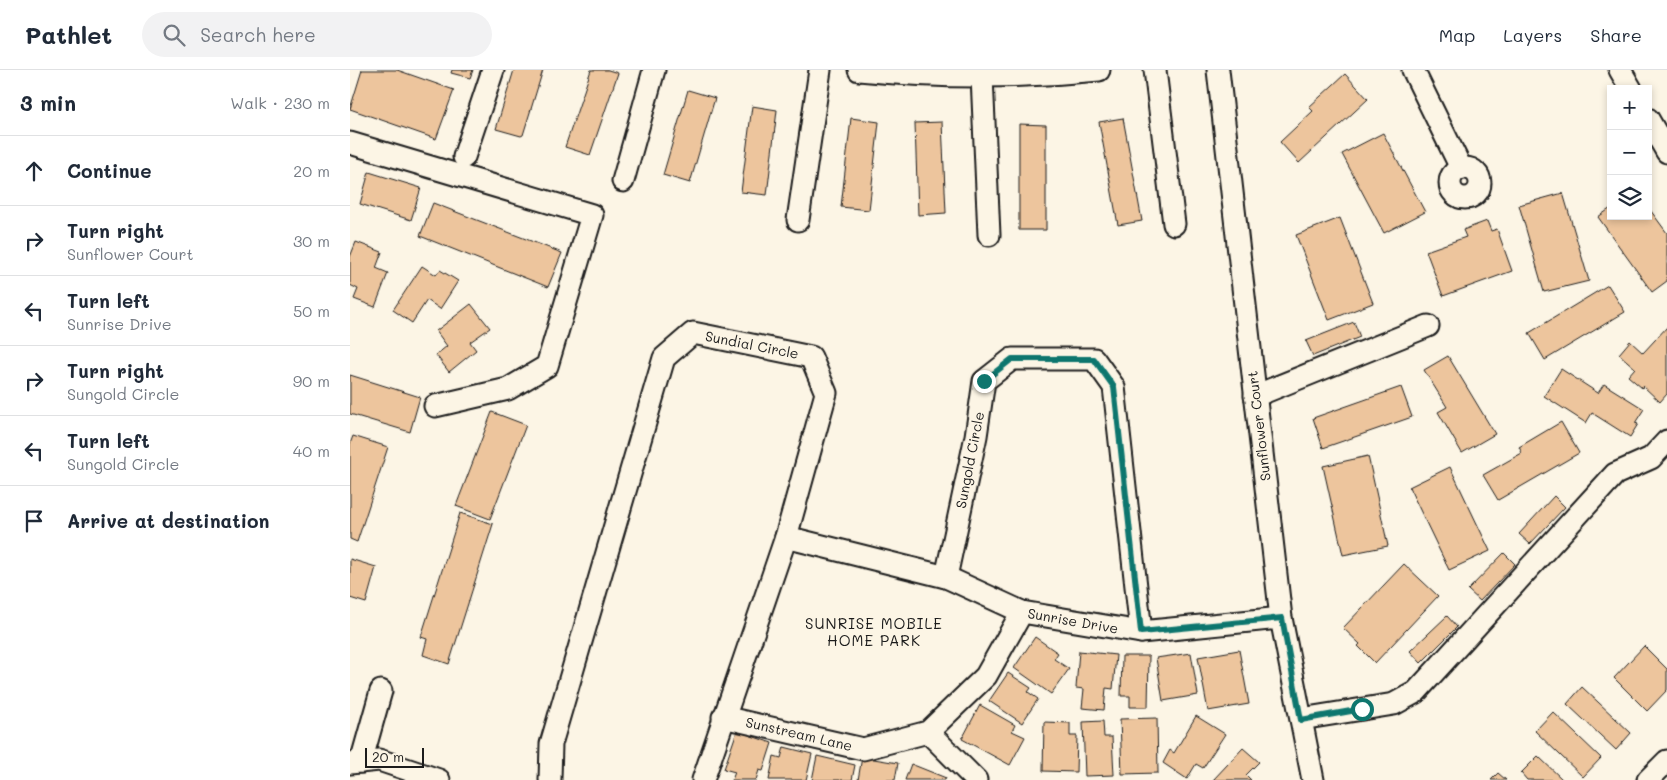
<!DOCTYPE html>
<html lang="en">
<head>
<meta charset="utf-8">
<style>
  :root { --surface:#fff; --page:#f2f2f3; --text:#1f2937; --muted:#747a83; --line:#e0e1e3 }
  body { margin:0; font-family:Mali,sans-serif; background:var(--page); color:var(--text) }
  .controls { position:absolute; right:15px; top:15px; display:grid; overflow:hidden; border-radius:0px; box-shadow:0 2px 8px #0003 }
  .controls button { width:45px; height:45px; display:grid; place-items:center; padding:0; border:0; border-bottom:1px solid var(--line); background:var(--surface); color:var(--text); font:25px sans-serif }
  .scale { position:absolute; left:15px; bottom:12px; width:59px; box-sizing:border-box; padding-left:5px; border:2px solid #1c1c1c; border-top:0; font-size:14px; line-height:18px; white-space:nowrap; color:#1c1c1c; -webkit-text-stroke:4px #fcf5e5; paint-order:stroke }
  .stop { position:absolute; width:15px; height:15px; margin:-11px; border:4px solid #0f766e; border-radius:50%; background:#fff }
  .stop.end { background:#0f766e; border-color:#fff; box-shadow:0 1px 5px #0008 }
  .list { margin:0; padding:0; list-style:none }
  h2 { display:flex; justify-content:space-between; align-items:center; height:65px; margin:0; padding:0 20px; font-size:21px }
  h2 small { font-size:16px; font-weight:400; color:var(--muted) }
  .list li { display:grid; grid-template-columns:32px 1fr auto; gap:15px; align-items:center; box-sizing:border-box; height:70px; padding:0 20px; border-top:1px solid var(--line) }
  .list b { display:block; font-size:19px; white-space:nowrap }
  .list p { margin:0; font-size:16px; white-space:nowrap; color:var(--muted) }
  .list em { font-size:16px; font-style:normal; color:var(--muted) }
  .icon { flex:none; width:28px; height:28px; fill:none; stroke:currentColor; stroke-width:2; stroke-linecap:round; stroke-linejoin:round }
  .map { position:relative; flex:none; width:1317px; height:710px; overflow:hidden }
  header { display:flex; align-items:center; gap:30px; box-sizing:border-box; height:70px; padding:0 25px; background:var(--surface); border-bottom:1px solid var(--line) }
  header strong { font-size:24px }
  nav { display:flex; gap:28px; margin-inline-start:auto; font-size:18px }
  .search { width:350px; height:45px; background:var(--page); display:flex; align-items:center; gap:12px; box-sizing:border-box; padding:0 18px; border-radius:28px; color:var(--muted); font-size:19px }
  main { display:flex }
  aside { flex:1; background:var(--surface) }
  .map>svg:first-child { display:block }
</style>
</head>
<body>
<header>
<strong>Pathlet</strong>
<div class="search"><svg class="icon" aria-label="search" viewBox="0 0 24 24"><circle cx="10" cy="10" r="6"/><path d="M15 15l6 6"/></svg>Search here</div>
<nav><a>Map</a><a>Layers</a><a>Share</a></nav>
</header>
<main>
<aside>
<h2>3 min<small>Walk · 230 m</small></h2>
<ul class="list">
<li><svg class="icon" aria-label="ahead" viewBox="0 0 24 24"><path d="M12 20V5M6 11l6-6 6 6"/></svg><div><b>Continue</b></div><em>20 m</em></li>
<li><svg class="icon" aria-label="right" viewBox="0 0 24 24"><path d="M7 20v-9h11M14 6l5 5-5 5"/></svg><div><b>Turn right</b><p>Sunflower Court</p></div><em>30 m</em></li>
<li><svg class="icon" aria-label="left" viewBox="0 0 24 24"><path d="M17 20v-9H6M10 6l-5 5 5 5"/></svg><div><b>Turn left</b><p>Sunrise Drive</p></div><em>50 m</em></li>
<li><svg class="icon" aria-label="right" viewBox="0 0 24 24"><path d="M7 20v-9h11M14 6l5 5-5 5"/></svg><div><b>Turn right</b><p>Sungold Circle</p></div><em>90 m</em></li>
<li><svg class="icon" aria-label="left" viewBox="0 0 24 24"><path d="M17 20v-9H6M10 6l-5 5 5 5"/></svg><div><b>Turn left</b><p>Sungold Circle</p></div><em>40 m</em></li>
<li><svg class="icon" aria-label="arrive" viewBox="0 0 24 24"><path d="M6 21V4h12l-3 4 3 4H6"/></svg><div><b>Arrive at destination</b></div></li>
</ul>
</aside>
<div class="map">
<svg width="1317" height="710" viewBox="0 0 1317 710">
  <rect width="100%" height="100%" fill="#fcf5e5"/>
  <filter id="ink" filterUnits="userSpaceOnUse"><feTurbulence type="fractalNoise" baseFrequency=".02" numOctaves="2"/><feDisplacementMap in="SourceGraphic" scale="10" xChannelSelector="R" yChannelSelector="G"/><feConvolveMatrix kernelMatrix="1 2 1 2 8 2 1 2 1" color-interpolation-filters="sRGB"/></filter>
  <g filter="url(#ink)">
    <g fill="#edc59d" stroke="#1c1c1c">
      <path d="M12,0h35l57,20 -18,49 -86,-30z"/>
      <path d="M102,0h21l-3,8 -19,-5z"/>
      <path d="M164,0h29l-20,65 -2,1 -25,-7z"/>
      <path d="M241,0h17l10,3 -28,82 -25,-8z"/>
      <path d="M995,4l23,25 -69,64 -19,-21 33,-31 -4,-4z"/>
      <path d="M338,20l27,8 -25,85 -27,-8z"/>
      <path d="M402,36l25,4 -10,85 -26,-3z"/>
      <path d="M501,48l28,4 -10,88 -28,-3z"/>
      <path d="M773,48l19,103 -24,4 -19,-103z"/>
      <path d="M592,52l4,91 -28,2 -3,-92z"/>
      <path d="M669,54l27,1v105h-27z"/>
      <path d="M1033,63l42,79 -41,21 -42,-79z"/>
      <path d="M19,102l52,16 -10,32 -51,-16z"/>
      <path d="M1213,123l26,88 -45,11 -25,-87z"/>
      <path d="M83,133l129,50 -14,34 -128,-51z"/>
      <path d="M1298,137l19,26v48l-15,11 -54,-75 13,-9v8h37z"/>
      <path d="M990,148l33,85 -44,17 -33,-85z"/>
      <path d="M1137,151l4,10 6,-2 15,42 -69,25 -17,-45 40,-14 -3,-7z"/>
      <path d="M6,172l26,10 -6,16 12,5 -13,34 -21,-8 4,-10 -8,-4v-28z"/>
      <path d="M72,196l14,9 4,-5 18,11 -18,28 -13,-9 -15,23 -19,-13z"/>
      <path d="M1258,215l17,27 -80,48 -16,-27z"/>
      <path d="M121,234l19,24 -20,14 6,8 -27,22 -13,-17 11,-9 -11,-15z"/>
      <path d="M1004,252l6,15 -47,19 -7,-15z"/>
      <path d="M1317,257v67l-7,8 -17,-16 -1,2 -14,-12 7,-8 -16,-14 11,-13 13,12z"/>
      <path d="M1098,286l47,78 -33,19 -24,-41 9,-5 -23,-37z"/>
      <path d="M1211,299l37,24 6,-9 40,25 -9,14 3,1 -8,13 -38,-24 -6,10 -42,-27z"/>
      <path d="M0,305l70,22 -10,35 -60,-18z"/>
      <path d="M1051,317l11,30 -89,31 -10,-30z"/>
      <path d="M142,342l34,13 -36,94 -34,-13z"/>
      <path d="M1211,352l18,31 -81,47 -15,-25 39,-22 -3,-6z"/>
      <path d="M3,366l35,11 -31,95 -7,-3v-95z"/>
      <path d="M1018,386l20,90 -45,9 -20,-89z"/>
      <path d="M1100,397l40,84 -41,19 -40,-83z"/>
      <path d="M1204,426l11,11 -35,37 -11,-10z"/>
      <path d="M110,443l33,11 -44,140 -26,-9 4,-16 -6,-2z"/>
      <path d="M1154,483l11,11 -35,37 -12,-11z"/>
      <path d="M0,489l26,8 -10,36 -16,-5z"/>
      <path d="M1054,494l34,32 -63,67 -17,-17 2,-2 -17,-16z"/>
      <path d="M1097,546l10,11 -36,36 -11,-12z"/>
      <path d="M685,567l23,16 -4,6 15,10 -18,25 -37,-26z"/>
      <path d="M1294,576l23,23v21l-20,21 -33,-33z"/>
      <path d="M889,580l10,54 -41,7 -10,-54z"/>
      <path d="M729,581l37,4 -3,34 -7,-1 -2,22 -22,-2 2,-19 -8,-1z"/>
      <path d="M841,583l7,42 -35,6 -7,-43z"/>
      <path d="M772,586h27l-1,51h-18v-11h-9z"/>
      <path d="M658,603l23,15 -3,4 10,7 -16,24 -33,-22z"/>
      <path d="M1232,617l49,46 -15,17 -49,-46z"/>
      <path d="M630,635l35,20 -3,6 13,6 -15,28 -48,-26z"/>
      <path d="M1203,642l48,46 -18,19 -48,-46z"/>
      <path d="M846,646l29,18 -22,34 -7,-4 -9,15 -24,-16 7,-13 4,3z"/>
      <path d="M807,648l1,55 -36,1 -2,-55z"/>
      <path d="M753,651l1,16h8l2,38 -29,1 -2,-54z"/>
      <path d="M694,652l26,1v13h7l-1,36 -33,-1z"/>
      <path d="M387,661l35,12 -9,28 -4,-1 -3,10h-24l3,-8 -11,-3z"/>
      <path d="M434,677l28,7 -6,26h-37l5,-24 7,2z"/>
      <path d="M893,678l16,14 -13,13 5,5h-38z"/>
      <path d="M467,686l38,9 -3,15h-40z"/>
      <path d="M1188,686l25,24h-36l-6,-7z"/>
      <path d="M512,687l36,6 -3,17h-37z"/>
      <path d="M561,694l35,14 -1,2h-40z"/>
      <path d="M1148,703l8,7h-15z"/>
    </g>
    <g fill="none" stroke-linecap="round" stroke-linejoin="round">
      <g stroke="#1c1c1c" stroke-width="25">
        <g id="minor">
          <path d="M509,0c80,8 161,8 240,0"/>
          <path d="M805,0l19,154"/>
          <path d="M868,0l63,548 32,162"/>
          <path d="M1063,0l48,98"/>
          <path d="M1270,0l11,19"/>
          <path d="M632,6l7,159"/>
          <path d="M1298,49l19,33"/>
          <path d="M0,73l242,72 -45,151 -39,23 -73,17"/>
          <path d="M114,87l29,-87"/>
          <circle cx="1115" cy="113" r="15"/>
          <path d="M273,111l31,-111"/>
          <path d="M448,150l22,-150"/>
          <path d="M905,326l173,-70"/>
          <path d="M436,467l160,40 76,35 119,20 140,-14"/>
          <path d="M596,507l30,-141 8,-55 28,-22h82l20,28 27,245"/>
          <path d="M373,647l140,32 65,-17 58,-56 36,-64"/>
          <path d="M951,649l93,-15 22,-12 199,-218 36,-16 16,-17"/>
          <path d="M578,662l48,48"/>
          <path d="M11,692l20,-71"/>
          <path d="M0,693l29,-3 60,20"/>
          <path d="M200,710l1,-36 113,-386 29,-25 118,24 15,36 -40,144 -83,243"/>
          <path d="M1298,710l19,-19"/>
        </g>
      </g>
      <use href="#minor" stroke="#fcf5e5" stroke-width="21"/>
    </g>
  </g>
  <g fill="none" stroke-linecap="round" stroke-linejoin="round" filter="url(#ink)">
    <path stroke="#0f766e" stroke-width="6" d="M634,311l28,-22h82l20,28 27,245 141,-14 19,102 61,-11"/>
  </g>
  <g text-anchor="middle" stroke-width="4" stroke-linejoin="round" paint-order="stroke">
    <g font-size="14" fill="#1c1c1c" stroke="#fcf5e5">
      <text transform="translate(402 275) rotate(11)" y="5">Sundial Circle</text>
      <text transform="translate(909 356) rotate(-97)" y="5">Sunflower Court</text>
      <text transform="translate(620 390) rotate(-79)" y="5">Sungold Circle</text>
      <text transform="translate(723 551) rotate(10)" y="5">Sunrise Drive</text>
      <text transform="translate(449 664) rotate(13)" y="5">Sunstream Lane</text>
    </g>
    <g font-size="15" letter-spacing="1" fill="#1c1c1c" stroke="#fcf5e5">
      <text x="524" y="559">SUNRISE MOBILE<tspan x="524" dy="17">HOME PARK</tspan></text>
    </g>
  </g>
</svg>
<div class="controls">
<button>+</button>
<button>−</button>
<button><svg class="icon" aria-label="layers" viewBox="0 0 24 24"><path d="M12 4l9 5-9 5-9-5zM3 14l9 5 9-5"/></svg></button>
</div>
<div class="scale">20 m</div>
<div class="stop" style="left:1012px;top:639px"></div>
<div class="stop end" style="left:634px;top:311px"></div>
</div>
</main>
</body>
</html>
